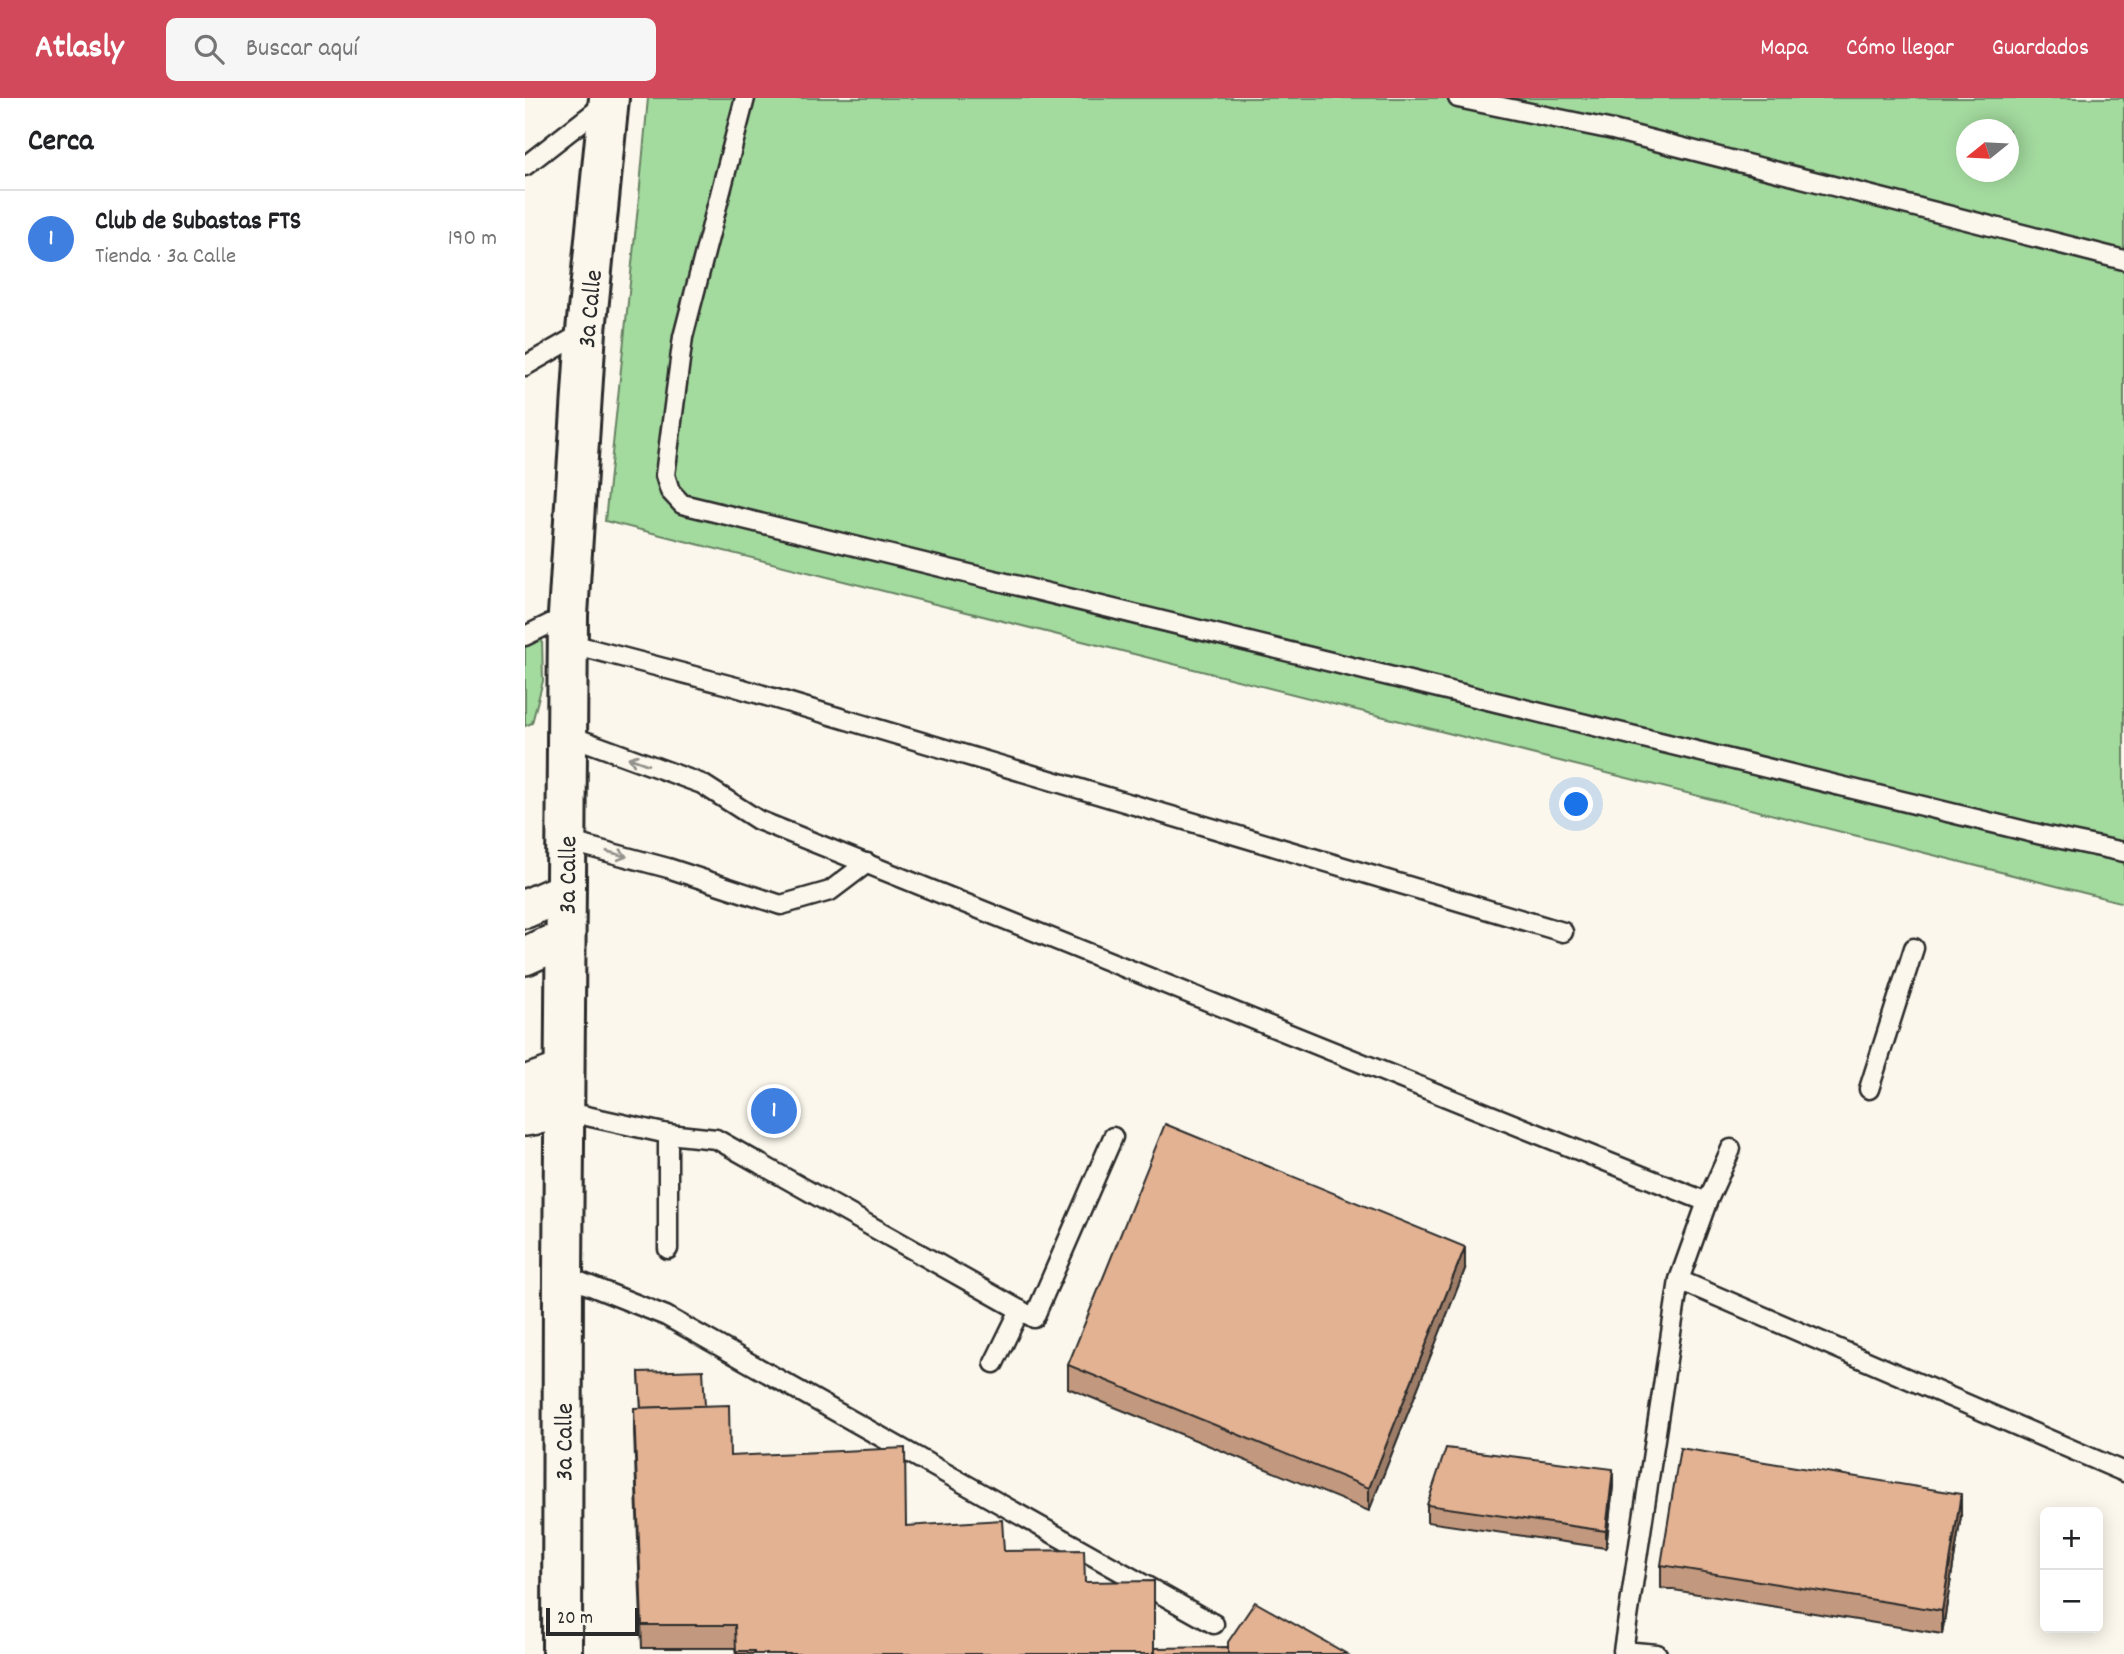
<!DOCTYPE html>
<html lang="es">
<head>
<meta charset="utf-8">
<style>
  :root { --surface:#fff; --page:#f6f6f6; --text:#202124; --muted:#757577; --line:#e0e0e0; --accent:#d1495b }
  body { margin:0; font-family:Dekko,sans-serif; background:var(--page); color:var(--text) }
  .controls { position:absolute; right:21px; bottom:21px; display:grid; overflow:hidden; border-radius:10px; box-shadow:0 4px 18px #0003 }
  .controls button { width:63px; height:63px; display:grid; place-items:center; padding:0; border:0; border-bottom:2px solid var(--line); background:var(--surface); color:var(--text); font:35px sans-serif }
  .compass { position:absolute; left:1431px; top:21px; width:63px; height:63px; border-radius:50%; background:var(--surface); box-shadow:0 4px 18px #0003; rotate:252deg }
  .scale { position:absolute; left:21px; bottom:18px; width:93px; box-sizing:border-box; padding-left:7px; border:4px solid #2b2b2b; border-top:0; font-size:19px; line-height:24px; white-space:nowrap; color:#2b2b2b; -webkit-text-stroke:5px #fbf7ec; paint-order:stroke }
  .you { position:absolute; left:1052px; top:707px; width:24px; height:24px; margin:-18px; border:5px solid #fff; border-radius:50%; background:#1a73e8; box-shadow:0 0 0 10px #1a73e833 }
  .badge { display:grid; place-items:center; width:46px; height:46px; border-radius:50%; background:var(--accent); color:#fff; font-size:23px; font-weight:700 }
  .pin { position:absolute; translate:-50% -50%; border:4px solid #fff; box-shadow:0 2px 7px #0006 }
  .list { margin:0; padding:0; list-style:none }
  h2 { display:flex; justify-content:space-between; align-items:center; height:91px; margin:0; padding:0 28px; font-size:30px }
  h2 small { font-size:23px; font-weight:400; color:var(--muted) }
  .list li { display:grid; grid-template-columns:46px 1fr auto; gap:21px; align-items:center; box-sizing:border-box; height:98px; padding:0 28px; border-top:2px solid var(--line) }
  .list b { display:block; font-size:26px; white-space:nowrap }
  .list p { margin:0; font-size:23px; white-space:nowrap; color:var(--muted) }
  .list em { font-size:23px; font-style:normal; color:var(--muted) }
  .icon { flex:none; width:38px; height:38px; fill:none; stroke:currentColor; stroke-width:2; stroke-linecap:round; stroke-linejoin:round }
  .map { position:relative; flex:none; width:1599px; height:1556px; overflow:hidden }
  header { display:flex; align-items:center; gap:42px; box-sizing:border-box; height:98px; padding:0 35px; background:var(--accent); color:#fff }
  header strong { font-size:33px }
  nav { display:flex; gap:38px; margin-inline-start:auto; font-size:24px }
  .search { width:490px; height:63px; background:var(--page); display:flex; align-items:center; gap:18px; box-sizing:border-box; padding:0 24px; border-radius:10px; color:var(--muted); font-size:26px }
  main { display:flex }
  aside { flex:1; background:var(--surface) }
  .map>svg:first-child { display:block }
</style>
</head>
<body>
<header>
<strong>Atlasly</strong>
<div class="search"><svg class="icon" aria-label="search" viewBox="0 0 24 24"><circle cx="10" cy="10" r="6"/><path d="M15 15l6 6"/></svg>Buscar aquí</div>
<nav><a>Mapa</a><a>Cómo llegar</a><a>Guardados</a></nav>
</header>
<main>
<aside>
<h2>Cerca<small></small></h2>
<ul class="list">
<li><span class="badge" style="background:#3f7fe0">1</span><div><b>Club de Subastas FTS</b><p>Tienda · 3a Calle</p></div><em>190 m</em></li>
</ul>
</aside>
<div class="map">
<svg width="1599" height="1556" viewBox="0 0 1599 1556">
  <rect width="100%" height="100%" fill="#fbf7ec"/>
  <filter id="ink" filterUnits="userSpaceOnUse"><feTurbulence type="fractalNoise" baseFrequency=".0143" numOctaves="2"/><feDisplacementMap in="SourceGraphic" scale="14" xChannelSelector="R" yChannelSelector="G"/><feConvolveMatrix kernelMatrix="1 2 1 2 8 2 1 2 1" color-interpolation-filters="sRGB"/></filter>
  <g filter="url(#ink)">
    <g fill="#a3da9e" stroke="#678264" stroke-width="2" fill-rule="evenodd">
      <path d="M123,0h1476v805l-1519,-382 34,-324zM1442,32h42v42h-42z"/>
      <path d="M17,539l1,44 -11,42 -7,3v-79z"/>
    </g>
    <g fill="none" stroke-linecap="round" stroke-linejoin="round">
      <g stroke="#2b2b2b" stroke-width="23">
        <g id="lane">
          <path d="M220,0l-62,239 -18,138 5,16 12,13 1360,331 82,17"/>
          <path d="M933,0l155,32 511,130"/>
          <path d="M0,68l81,-63"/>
          <path d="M0,268l61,-35"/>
          <path d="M0,538l43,-21"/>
          <path d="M43,545l168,44 827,245"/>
          <path d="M43,637l134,49 56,36 949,382 -28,78"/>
          <path d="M42,743l101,27 113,37 49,-14 37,-28"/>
          <path d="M1344,991l45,-141"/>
          <path d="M39,1013l104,23v115"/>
          <path d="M143,1036l48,5 318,179 79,-181"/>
          <path d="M1182,1104l24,-53"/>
          <path d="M38,1177l103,41 548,308"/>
          <path d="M469,1265l26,-53"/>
          <path d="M1132,1556l-34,-3 56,-371 445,192"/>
        </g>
      </g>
      <g stroke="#2b2b2b" stroke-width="42">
        <g id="street">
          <path d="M0,811l41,-18"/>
          <path d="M0,858l40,-18"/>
          <path d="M0,987l39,-14"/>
          <path d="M0,1019l39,-6"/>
        </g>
      </g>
      <g stroke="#2b2b2b" stroke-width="44">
        <g id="secondary">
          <path id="s1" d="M37,1556l1,-379 5,-660 18,-284 23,-233"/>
        </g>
      </g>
      <use href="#lane" stroke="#fbf7ec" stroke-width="18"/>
      <use href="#street" stroke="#fbf7ec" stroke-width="37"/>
      <use href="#secondary" stroke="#fbf7ec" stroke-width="38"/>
    </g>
    <g fill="#c2997e" stroke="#2b2b2b" stroke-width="2">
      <path d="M940,1171l-96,242 -301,-123v-23z"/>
      <path d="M114,1274l66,34 25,50 176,70 98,25 81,31 69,72h-418l-1,-6h-93l-8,-217v-23h7z"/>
      <path d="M1088,1388l-7,62 -179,-26v-17z"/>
      <path d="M1436,1418l-19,118 -281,-46v-23z"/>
    </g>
    <g fill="#9e7d67" stroke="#2b2b2b" stroke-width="2">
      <path d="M940,1149v22l-96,242v-23z"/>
      <path d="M1088,1371v17l-7,62v-17z"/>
      <path d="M1436,1396v22l-19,118v-23z"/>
    </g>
    <g fill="#e2b293" stroke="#2b2b2b" stroke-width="2">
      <path d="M640,1026l300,123 -96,241 -301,-123z"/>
      <path d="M178,1272l2,36 -64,2 -2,-36z"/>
      <path d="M204,1307l1,51 175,-8 1,78 96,-6 2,31 80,-1 1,32 69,-1v73h-400v-3h-18l-1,-26h-93l-8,-217z"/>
      <path d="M921,1350l167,21 -7,62 -179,-26z"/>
      <path d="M1155,1350l281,46 -19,117 -281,-46z"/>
      <path d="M730,1504l92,52h-119v-12z"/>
      <path d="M703,1549v7h-73v-6z"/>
    </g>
    <defs><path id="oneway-shaft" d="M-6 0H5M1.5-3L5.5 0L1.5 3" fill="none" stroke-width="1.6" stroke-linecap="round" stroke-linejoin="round" transform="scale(1.75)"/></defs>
    <g stroke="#93918c">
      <use href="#oneway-shaft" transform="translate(113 663) rotate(-160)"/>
      <use href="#oneway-shaft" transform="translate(92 756) rotate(15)"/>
    </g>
  </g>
  <g text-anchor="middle" stroke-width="7" stroke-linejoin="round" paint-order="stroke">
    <g font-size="26" fill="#2b2b2b" stroke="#fbf7ec">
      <text dy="9" stroke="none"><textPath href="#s1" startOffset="1346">3a Calle</textPath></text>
      <text dy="9" stroke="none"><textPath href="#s1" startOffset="779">3a Calle</textPath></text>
      <text dy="9" stroke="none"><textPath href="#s1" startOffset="212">3a Calle</textPath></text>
    </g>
  </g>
</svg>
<div class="controls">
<button>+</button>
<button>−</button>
</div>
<svg class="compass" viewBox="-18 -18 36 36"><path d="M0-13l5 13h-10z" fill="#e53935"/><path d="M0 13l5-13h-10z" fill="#757577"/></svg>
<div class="scale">20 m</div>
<div class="you"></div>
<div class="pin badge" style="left:249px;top:1013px;background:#3f7fe0">1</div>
</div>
</main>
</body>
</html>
